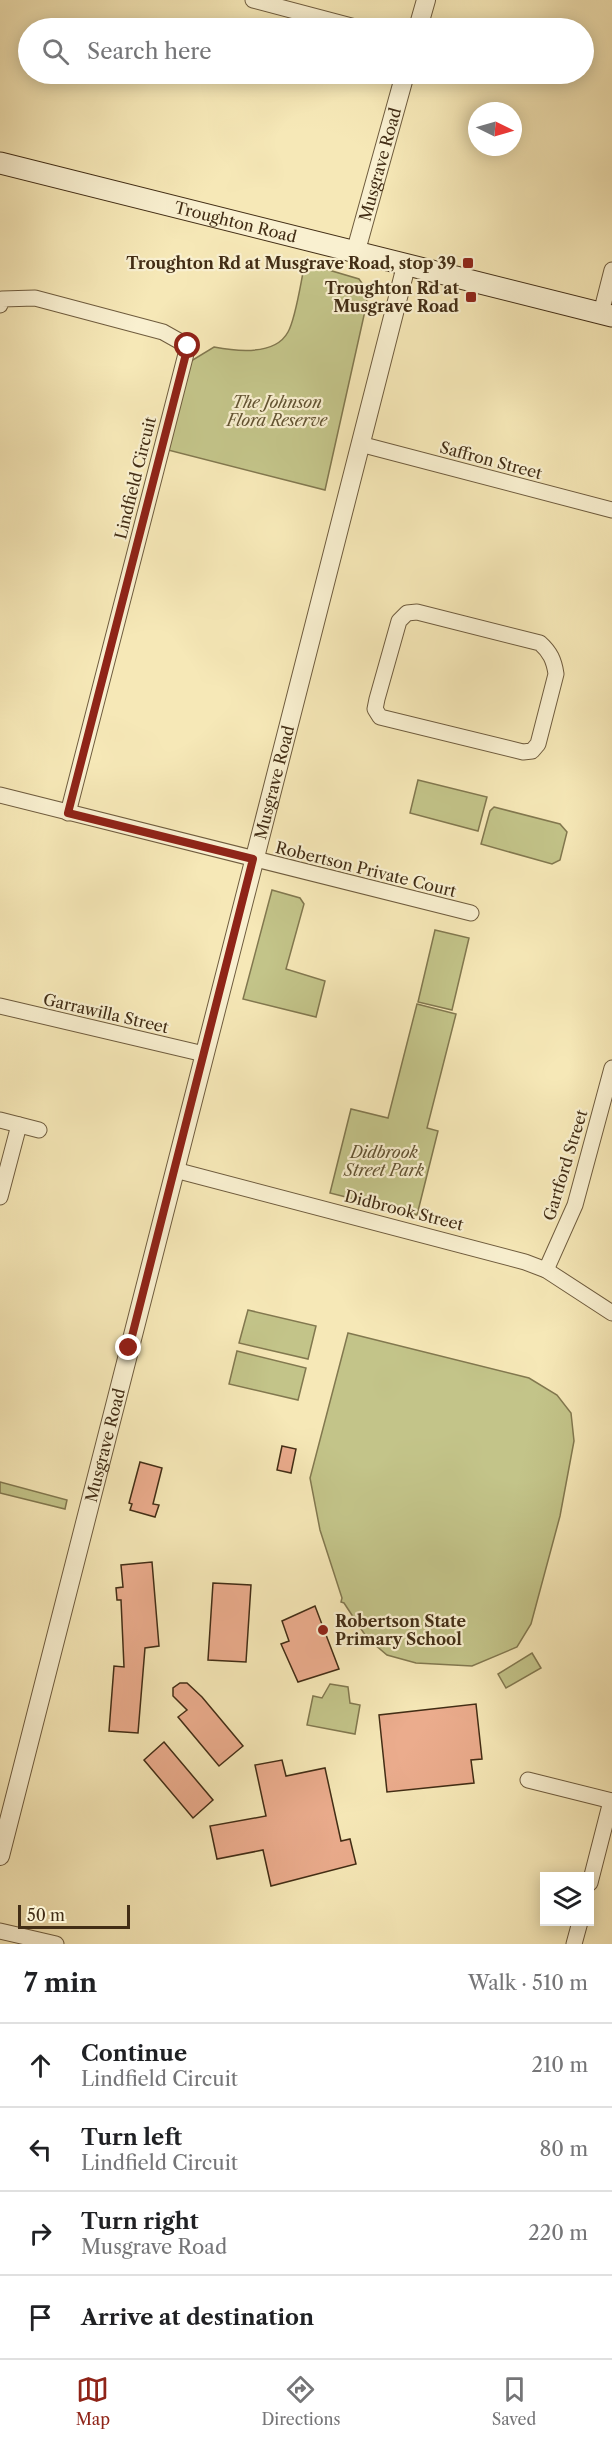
<!DOCTYPE html>
<html lang="en">
<head>
<meta charset="utf-8">
<style>
  :root { --surface:#fff; --page:#f6f6f6; --text:#202124; --muted:#757577; --line:#e0e0e0; --accent:#8f2418 }
  body { margin:0; font-family:"Libre Caslon Text",serif; background:var(--page); color:var(--text) }
  .controls { position:absolute; right:18px; bottom:18px; display:grid; overflow:hidden; border-radius:0px; box-shadow:0 3px 15px #0003 }
  .controls button { width:54px; height:54px; display:grid; place-items:center; padding:0; border:0; border-bottom:2px solid var(--line); background:var(--surface); color:var(--text); font:30px sans-serif }
  .compass { position:absolute; left:468px; top:102px; width:54px; height:54px; border-radius:50%; background:var(--surface); box-shadow:0 3px 15px #0003; rotate:95deg }
  .scale { position:absolute; left:18px; bottom:15px; width:112px; box-sizing:border-box; padding-left:6px; border:3px solid #422d15; border-top:0; font-size:16px; line-height:21px; white-space:nowrap; color:#422d15; -webkit-text-stroke:4px #f9f0d0; paint-order:stroke }
  .stop { position:absolute; width:18px; height:18px; margin:-14px; border:4px solid #8f2418; border-radius:50%; background:#fff }
  .stop.end { background:#8f2418; border-color:#fff; box-shadow:0 2px 6px #0008 }
  .list { margin:0; padding:0; list-style:none }
  h2 { display:flex; justify-content:space-between; align-items:center; height:78px; margin:0; padding:0 24px; font-size:26px }
  h2 small { font-size:20px; font-weight:400; color:var(--muted) }
  .list li { display:grid; grid-template-columns:39px 1fr auto; gap:18px; align-items:center; box-sizing:border-box; height:84px; padding:0 24px; border-top:2px solid var(--line) }
  .list b { display:block; font-size:22px; white-space:nowrap }
  .list p { margin:0; font-size:20px; white-space:nowrap; color:var(--muted) }
  .list em { font-size:20px; font-style:normal; color:var(--muted) }
  .icon { flex:none; width:33px; height:33px; fill:none; stroke:currentColor; stroke-width:2; stroke-linecap:round; stroke-linejoin:round }
  .map { position:relative; flex:none; width:612px; height:1944px; overflow:hidden }
  .search { position:absolute; background:var(--surface); box-shadow:0 3px 15px #0003; left:18px; right:18px; top:18px; height:66px; display:flex; align-items:center; gap:15px; box-sizing:border-box; padding:0 21px; border-radius:33px; color:var(--muted); font-size:22px }
  .sheet { height:414px; background:var(--surface) }
  nav { display:flex; justify-content:space-around; align-items:center; box-sizing:border-box; height:84px; border-top:2px solid var(--line); background:var(--surface); font-size:16px; color:var(--muted) }
  nav a { display:grid; justify-items:center; gap:3px }
  nav .on { color:var(--accent) }
  .map>svg:first-child { display:block }
</style>
</head>
<body>
<div class="map">
<svg width="612" height="1944" viewBox="0 0 612 1944">
  <rect width="100%" height="100%" fill="#f6e8b7"/>
  <filter id="stains"><feTurbulence type="fractalNoise" baseFrequency=".00333" numOctaves="4"/><feColorMatrix values="0 0 0 0 .2 0 0 0 0 .09 0 0 0 0 .02 0 0 0 .5 -.17"/></filter>
  <radialGradient id="worn" r=".72"><stop offset=".6" stop-color="#630" stop-opacity="0"/><stop offset="1" stop-color="#630" stop-opacity=".3"/></radialGradient>
  <g fill="#c3c489" stroke="#82784f" stroke-width="1.5">
    <path d="M305,263l54,16 5,7 3,16 -42,188 -157,-40 23,-89 23,-14c21,4 61,9 74,-15 8,-14 13,-52 17,-69z"/>
    <path d="M418,780l69,17 -9,34 -68,-18z"/>
    <path d="M494,807l66,17 7,8 -7,28 -8,4 -71,-20 9,-33z"/>
    <path d="M272,890l28,8 4,6 -18,65 39,12 -9,36 -73,-18z"/>
    <path d="M435,930l34,8 -17,72 -34,-8z"/>
    <path d="M417,1004l39,10 -29,114 11,3 -21,84 -87,-22 21,-84 37,9z"/>
    <path d="M248,1310l68,16 -8,33 -69,-16z"/>
    <path d="M348,1333l181,45 28,17 14,18 3,28 -14,75 -29,108 -14,23 -45,19 -56,-3 -29,-8 -20,-17 -23,-35 -3,-1 1,-4 -22,-68 -10,-52z"/>
    <path d="M237,1351l69,17 -8,32 -69,-16z"/>
    <path d="M0,1482l67,18 -2,9 -65,-16z"/>
    <path d="M532,1653l9,15 -35,20 -8,-14z"/>
    <path d="M330,1684l18,3 2,16 10,2 -5,29 -48,-9 6,-29 9,2z"/>
  </g>
  <g fill="#ebac8d" stroke="#422d15" stroke-width="1.5">
    <path d="M282,1446l14,3 -5,24 -14,-3z"/>
    <path d="M140,1462l22,6 -9,36 6,1 -4,12 -25,-7 2,-6 -3,-1z"/>
    <path d="M152,1562l7,84 -14,2 -7,85 -29,-2 5,-65 10,1 -3,-67h-4l-1,-12 7,-1 -2,-22z"/>
    <path d="M213,1583l38,2 -5,77 -38,-2z"/>
    <path d="M315,1606l24,63 -41,13 -17,-38 8,-3 -7,-20z"/>
    <path d="M180,1683h7l15,14 41,49 -24,20 -41,-49 9,-7 -14,-14v-8z"/>
    <path d="M476,1704l6,55 -11,1 3,23 -87,9 -8,-77z"/>
    <path d="M164,1742l49,58 -20,18 -49,-58z"/>
    <path d="M282,1760l4,16 39,-8 16,73 9,-2 6,25 -85,22 -8,-36 -46,9 -7,-33 56,-10 -11,-51z"/>
  </g>
  <g fill="none" stroke-linecap="round" stroke-linejoin="round">
    <g stroke="#6f5c3e" stroke-width="17">
      <g id="minor">
        <path d="M253,0l106,28"/>
        <path d="M0,305l2,-6 33,-1 128,34 25,14 -120,467"/>
        <path d="M601,313l11,-43"/>
        <path d="M360,444l252,66"/>
        <path d="M417,612l123,31c10,9 14,17 16,31l-18,70 -6,7 -9,1 -143,-35 -5,-8 2,-10 22,-78 8,-8z"/>
        <path d="M0,795l471,118"/>
        <path d="M0,1006l204,48"/>
        <path d="M0,1120l39,10"/>
        <path d="M175,1170l350,92 21,8 66,43"/>
        <path d="M0,1197l19,-72"/>
        <path d="M546,1270l29,-65 37,-137"/>
        <path d="M528,1780l84,21"/>
        <path d="M590,1883l21,-82"/>
        <path d="M0,1931l56,13"/>
        <path d="M574,1944l6,-22"/>
      </g>
    </g>
    <g stroke="#6f5c3e" stroke-width="20">
      <g id="tertiary">
        <path d="M418,28l8,-28"/>
        <path id="s1" d="M355,254l50,-180"/>
        <path id="s2" d="M0,1856l406,-1590"/>
      </g>
    </g>
    <g stroke="#422d15" stroke-width="23">
      <g id="secondary">
        <path id="s3" d="M0,163l612,153"/>
      </g>
    </g>
    <use href="#minor" stroke="#f9f0d0" stroke-width="15"/>
    <use href="#tertiary" stroke="#f9f0d0" stroke-width="18"/>
    <use href="#secondary" stroke="#f9f0d0" stroke-width="21"/>
  </g>
  <g fill="none" stroke-linecap="round" stroke-linejoin="round">
    <path stroke="#8f2418" stroke-width="8" d="M129,1348l124,-489 -185,-46 120,-467"/>
  </g>
  <g fill="#8f2418" stroke="#f9f0d0" stroke-width="2">
    <rect x="462" y="257" width="12" height="12" rx="3"/>
    <rect x="465" y="291" width="12" height="12" rx="3"/>
    <circle cx="323" cy="1630" r="6"/>
  </g>
  <g text-anchor="middle" stroke-width="4.5" stroke-linejoin="round" paint-order="stroke">
    <g font-size="16" fill="#422d15" stroke="#f9f0d0">
      <text dy="6" stroke="none"><textPath href="#s1" startOffset="93">Musgrave Road</textPath></text>
      <text dy="6" stroke="none"><textPath href="#s3" startOffset="243">Troughton Road</textPath></text>
      <text transform="translate(491 460) rotate(15)" y="6">Saffron Street</text>
      <text transform="translate(135 478) rotate(-76)" y="6">Lindfield Circuit</text>
      <text dy="6" stroke="none"><textPath href="#s2" startOffset="1108">Musgrave Road</textPath></text>
      <text transform="translate(366 869) rotate(14)" y="6">Robertson Private Court</text>
      <text transform="translate(106 1013) rotate(13)" y="6">Garrawilla Street</text>
      <text transform="translate(565 1165) rotate(-73)" y="6">Gartford Street</text>
      <text transform="translate(404 1210) rotate(14)" y="6">Didbrook Street</text>
      <text dy="6" stroke="none"><textPath href="#s2" startOffset="424">Musgrave Road</textPath></text>
    </g>
    <g font-size="16" font-weight="bold" fill="#422d15" stroke="#f9f0d0" text-anchor="end">
      <text x="456" y="269">Troughton Rd at Musgrave Road, stop 39</text>
      <text x="459" y="294">Troughton Rd at<tspan x="459" dy="18">Musgrave Road</tspan></text>
      <text x="335" y="1627" text-anchor="start">Robertson State<tspan x="335" dy="18">Primary School</tspan></text>
    </g>
    <g font-size="16" font-style="italic" fill="#625332" stroke="#f9f0d0">
      <text x="277" y="408">The Johnson<tspan x="277" dy="18">Flora Reserve</tspan></text>
      <text x="384" y="1158">Didbrook<tspan x="384" dy="18">Street Park</tspan></text>
    </g>
  </g>
  <rect width="100%" height="100%" filter="url(#stains)"/>
  <rect width="100%" height="100%" fill="url(#worn)"/>
</svg>
<div class="controls">
<button><svg class="icon" aria-label="layers" viewBox="0 0 24 24"><path d="M12 4l9 5-9 5-9-5zM3 14l9 5 9-5"/></svg></button>
</div>
<svg class="compass" viewBox="-18 -18 36 36"><path d="M0-13l5 13h-10z" fill="#e53935"/><path d="M0 13l5-13h-10z" fill="#757577"/></svg>
<div class="scale">50 m</div>
<div class="stop" style="left:188px;top:346px"></div>
<div class="stop end" style="left:129px;top:1348px"></div>
<div class="search"><svg class="icon" aria-label="search" viewBox="0 0 24 24"><circle cx="10" cy="10" r="6"/><path d="M15 15l6 6"/></svg>Search here</div>
</div>
<section class="sheet">
<h2>7 min<small>Walk · 510 m</small></h2>
<ul class="list">
<li><svg class="icon" aria-label="ahead" viewBox="0 0 24 24"><path d="M12 20V5M6 11l6-6 6 6"/></svg><div><b>Continue</b><p>Lindfield Circuit</p></div><em>210 m</em></li>
<li><svg class="icon" aria-label="left" viewBox="0 0 24 24"><path d="M17 20v-9H6M10 6l-5 5 5 5"/></svg><div><b>Turn left</b><p>Lindfield Circuit</p></div><em>80 m</em></li>
<li><svg class="icon" aria-label="right" viewBox="0 0 24 24"><path d="M7 20v-9h11M14 6l5 5-5 5"/></svg><div><b>Turn right</b><p>Musgrave Road</p></div><em>220 m</em></li>
<li><svg class="icon" aria-label="arrive" viewBox="0 0 24 24"><path d="M6 21V4h12l-3 4 3 4H6"/></svg><div><b>Arrive at destination</b></div></li>
</ul>
</section>
<nav>
<a class="on"><svg class="icon" aria-label="map" viewBox="0 0 24 24"><path d="M3 6l6-2 6 2 6-2v14l-6 2-6-2-6 2zM9 4v14M15 6v14"/></svg>Map</a>
<a><svg class="icon" aria-label="directions" viewBox="0 0 24 24"><path d="M12 3l9 9-9 9-9-9zM9 14v-3h6M13 9l2 2-2 2"/></svg>Directions</a>
<a><svg class="icon" aria-label="saved" viewBox="0 0 24 24"><path d="M7 4h10v16l-5-4-5 4z"/></svg>Saved</a>
</nav>
</body>
</html>
